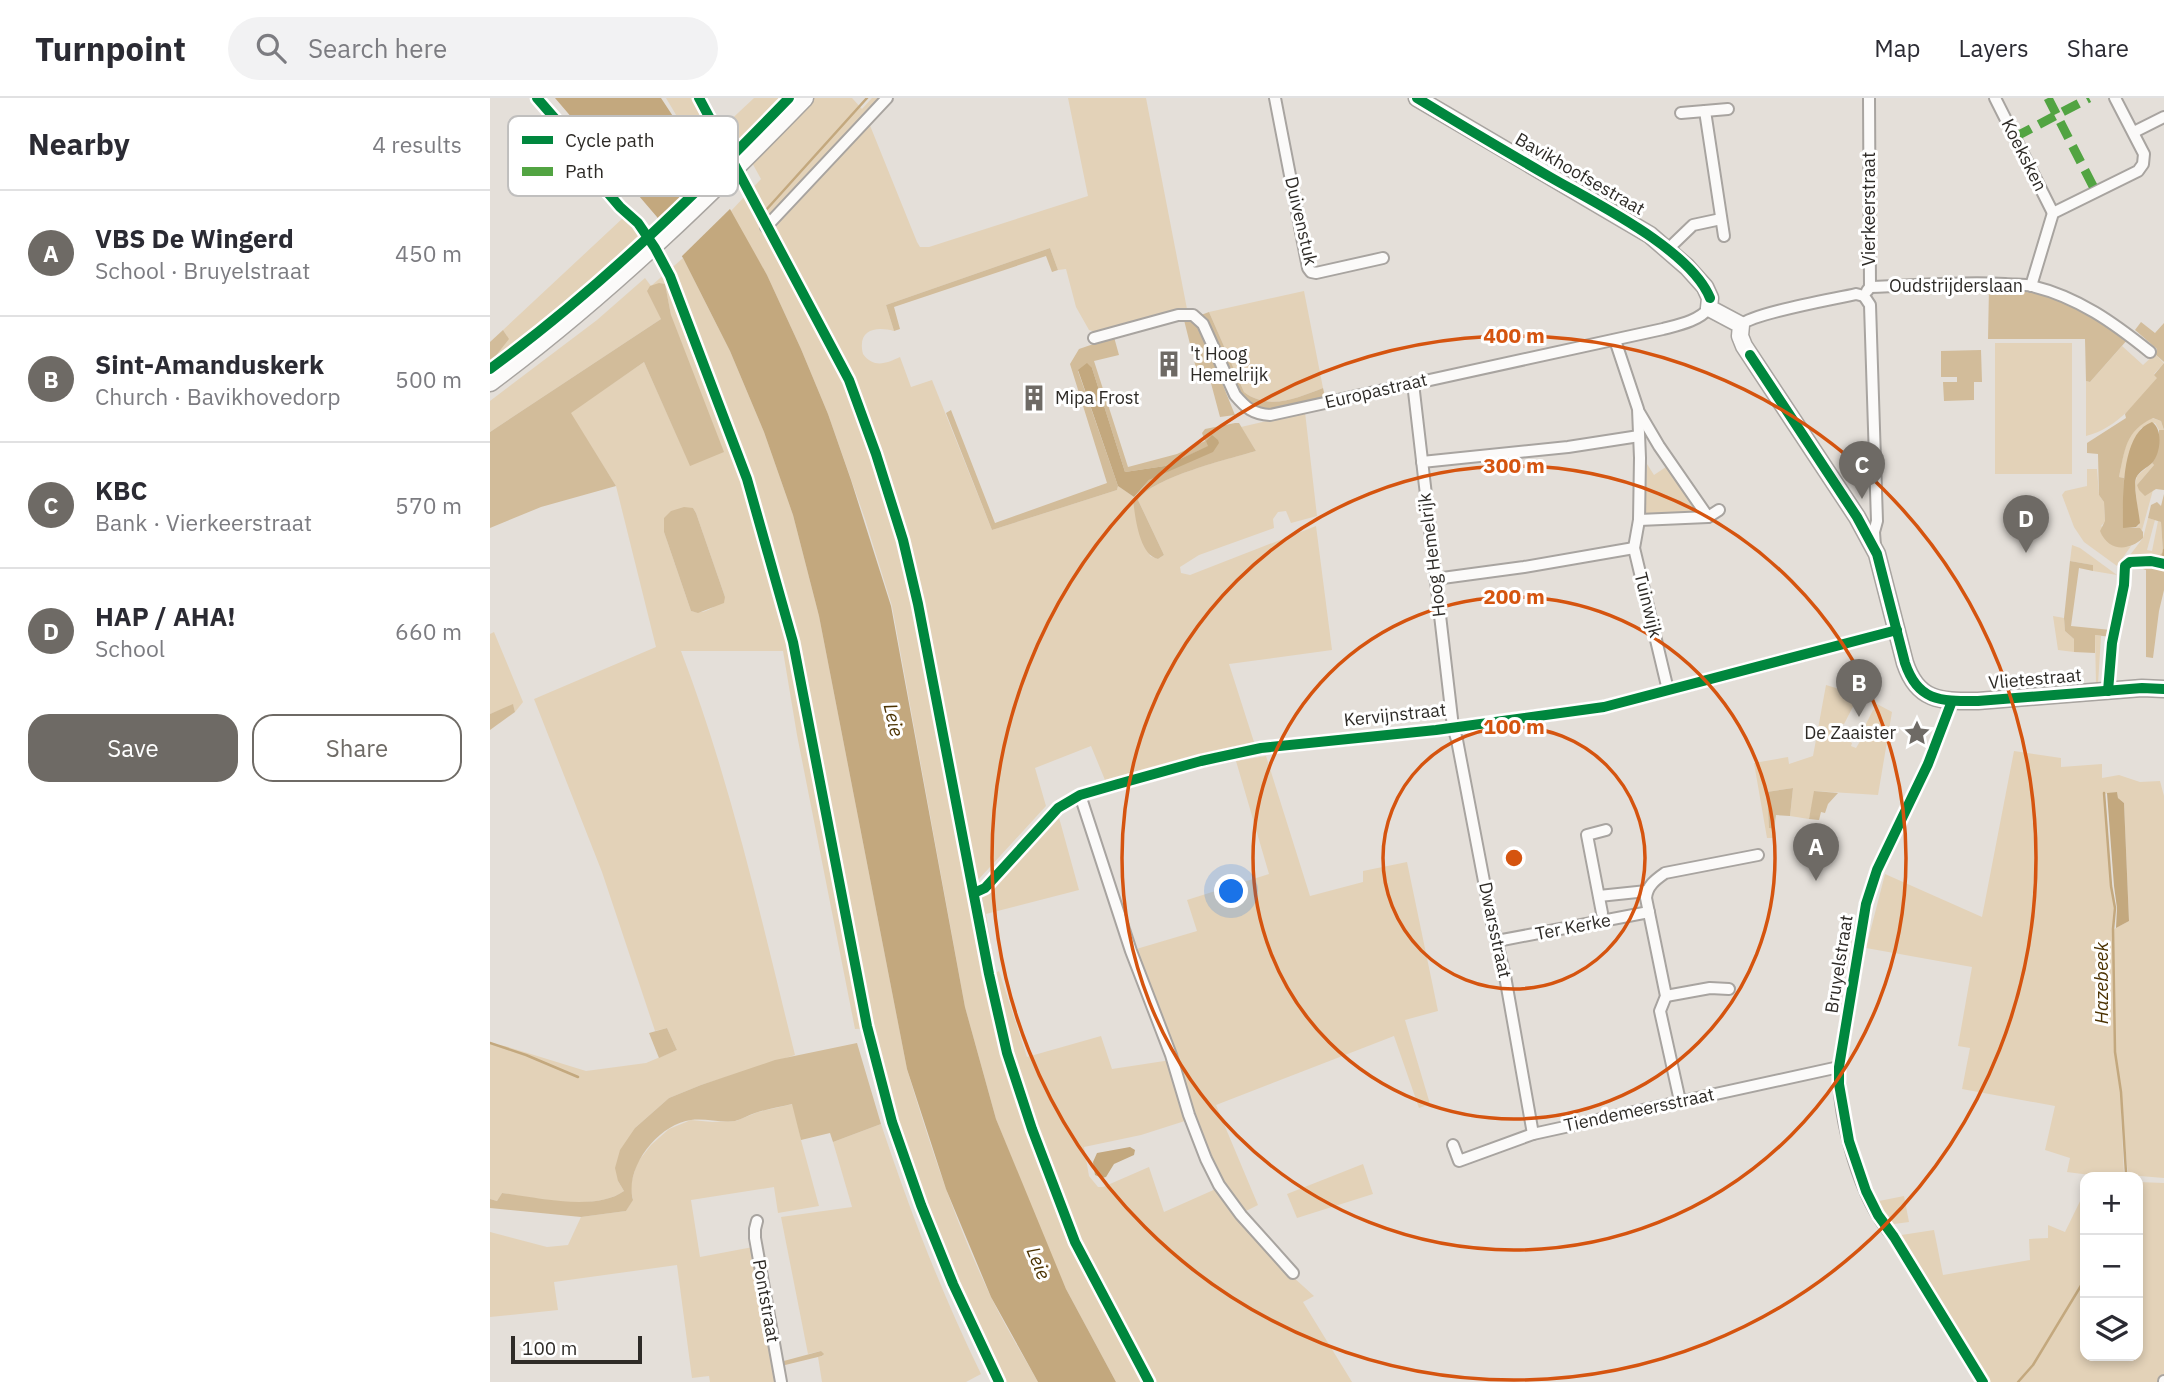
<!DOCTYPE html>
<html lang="en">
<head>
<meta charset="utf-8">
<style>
  :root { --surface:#fff; --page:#f2f2f3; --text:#2b2b33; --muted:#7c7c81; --line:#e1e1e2; --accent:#6e6a65 }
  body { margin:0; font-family:"IBM Plex Sans",sans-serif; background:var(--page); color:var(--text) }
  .controls { position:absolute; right:21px; bottom:21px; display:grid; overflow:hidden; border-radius:14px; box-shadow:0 4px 10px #0003 }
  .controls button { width:63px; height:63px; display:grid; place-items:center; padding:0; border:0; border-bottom:2px solid var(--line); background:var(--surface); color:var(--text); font:35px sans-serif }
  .scale { position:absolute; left:21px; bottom:18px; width:131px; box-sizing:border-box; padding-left:7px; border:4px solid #2e2b27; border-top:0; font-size:19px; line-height:24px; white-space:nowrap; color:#2e2b27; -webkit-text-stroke:5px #fff; paint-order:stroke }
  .you { position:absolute; left:742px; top:794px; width:24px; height:24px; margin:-18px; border:5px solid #fff; border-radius:50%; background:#1a73e8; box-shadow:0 0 0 10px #1a73e833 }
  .badge { display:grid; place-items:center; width:46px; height:46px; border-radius:50%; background:var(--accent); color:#fff; font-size:23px; font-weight:700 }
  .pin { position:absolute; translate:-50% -58px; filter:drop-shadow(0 2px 4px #0008) }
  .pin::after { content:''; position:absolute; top:37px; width:24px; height:21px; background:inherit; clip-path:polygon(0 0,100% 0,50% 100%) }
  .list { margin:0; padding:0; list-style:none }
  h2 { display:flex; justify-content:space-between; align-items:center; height:91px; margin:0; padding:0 28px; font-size:30px }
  h2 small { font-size:23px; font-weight:400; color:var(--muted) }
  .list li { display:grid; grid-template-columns:46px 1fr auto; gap:21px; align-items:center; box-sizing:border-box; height:126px; padding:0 28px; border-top:2px solid var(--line) }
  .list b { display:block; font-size:26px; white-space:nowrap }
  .list p { margin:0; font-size:23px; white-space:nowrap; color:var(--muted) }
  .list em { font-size:23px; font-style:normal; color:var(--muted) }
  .actions { display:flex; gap:14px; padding:21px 28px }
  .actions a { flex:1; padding:16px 0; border:2px solid var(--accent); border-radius:21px; text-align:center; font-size:24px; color:var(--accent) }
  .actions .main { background:var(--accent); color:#fff }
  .icon { flex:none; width:38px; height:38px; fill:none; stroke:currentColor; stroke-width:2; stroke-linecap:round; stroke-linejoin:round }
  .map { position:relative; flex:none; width:1674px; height:1284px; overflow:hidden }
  header { display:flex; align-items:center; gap:42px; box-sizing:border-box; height:98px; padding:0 35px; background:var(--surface); border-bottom:2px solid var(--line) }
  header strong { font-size:33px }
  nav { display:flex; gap:38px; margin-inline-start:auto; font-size:24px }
  .search { width:490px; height:63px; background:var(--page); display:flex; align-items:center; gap:18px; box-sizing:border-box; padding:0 24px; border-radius:38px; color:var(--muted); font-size:26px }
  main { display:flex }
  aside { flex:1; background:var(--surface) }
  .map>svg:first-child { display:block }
</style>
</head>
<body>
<header>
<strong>Turnpoint</strong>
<div class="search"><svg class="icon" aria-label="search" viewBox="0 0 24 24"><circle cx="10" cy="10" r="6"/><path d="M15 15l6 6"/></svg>Search here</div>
<nav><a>Map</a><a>Layers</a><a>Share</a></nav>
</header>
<main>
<aside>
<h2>Nearby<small>4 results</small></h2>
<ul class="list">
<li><span class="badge">A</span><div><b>VBS De Wingerd</b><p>School · Bruyelstraat</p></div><em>450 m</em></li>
<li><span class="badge">B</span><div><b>Sint-Amanduskerk</b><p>Church · Bavikhovedorp</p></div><em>500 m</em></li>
<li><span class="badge">C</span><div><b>KBC</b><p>Bank · Vierkeerstraat</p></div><em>570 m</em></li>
<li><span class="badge">D</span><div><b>HAP / AHA!</b><p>School</p></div><em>660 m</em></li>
</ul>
<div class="actions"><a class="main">Save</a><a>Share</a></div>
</aside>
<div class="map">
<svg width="1674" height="1284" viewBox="0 0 1674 1284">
  <rect width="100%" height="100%" fill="#e4dfd9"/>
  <g fill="#e3d2b8" fill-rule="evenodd">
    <path d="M176,0h27l34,59 -17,15z"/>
    <path d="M264,0h31l-52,53 -11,-23z"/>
    <path d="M320,0h42l10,11 10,-11h19l-22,25 48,119 3,5h9l159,-51 -20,-98h78l41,211c-23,7 -77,29 -98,21l-13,-23 -10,-38 -8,1 -8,-22 -164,57 8,26c-19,-5 -37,-1 -31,23 11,15 24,9 37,3l11,30 21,-7 60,150 125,-40 1,-4 16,11 -1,2 17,57 8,3 6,-4 -26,-55c15,-23 90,-41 118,-49l-15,-24 64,-15 12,104 -26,7 -5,-12 -8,1 -5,7 1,9 -75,27 -19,12 1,6 9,2 126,-49 16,124 -103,14 25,78 -149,38 -14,-34 -56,22 11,38 -68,74 4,15 76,-81 21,76 -93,24 5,29 -4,1 6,30 6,-3 28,86 74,-21 11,33 59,-9 17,60 -47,15 -57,12 5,29 9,11h5l46,-20 15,45 54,-24 64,79 32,29 -11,6 49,80h-236l-50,-93 -17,-38 -53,-132 -31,-112 -73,-401 -27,-87 -37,-105 -27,-65 -34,-74 -37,-63 31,-33 -11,-20z"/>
    <path d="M134,119l10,9 7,12 -79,69 -72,58 17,-29 -4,-6z"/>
    <path d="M193,160l47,93 34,81 29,83 26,101 88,453c23,77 49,155 84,228 14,29 31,57 47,85h-35c-61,-111 -100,-232 -133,-354l-15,1 -58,-294 -14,-84h-102c50,131 80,267 114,404l-94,30 -32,13 -34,30 -17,53 6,10c-30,21 -87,7 -122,2l-5,8 -7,-2v-155l15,2 81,25 60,-8 31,-13 -10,-22 -12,3 -53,-159 -68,-173 122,-52 -40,-161 -46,-73 74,-51 46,103 -19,-150 -6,-30 -4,34 -171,113v-31l107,-81 48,-42 6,8zM203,410l3,5 29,84c-10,9 -20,19 -34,14l-27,-79v-14z"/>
    <path d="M814,193l19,97c-26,10 -54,23 -79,4l-35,-80z"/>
    <rect x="1505" y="245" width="77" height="131"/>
    <path d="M1632,248l21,19 12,-11 9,9 -10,11 4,4c-21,23 -40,50 -72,58v-55l4,1z"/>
    <path d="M1662,320l9,3 3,9h-5l-4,-7 -14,5 -8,14 -9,36 -5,-1c6,-28 5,-45 33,-59z"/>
    <path d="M1662,365l2,2 -17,20 12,7 4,-2 -11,40 -6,-3 3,-2 -4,-40 2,-9z"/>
    <path d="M1157,366l7,11 12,-8 30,42 -3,3 -48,2 -1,-3z"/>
    <path d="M1597,371h10l2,26 5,7 1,20 -4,4 25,21 5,-1 -14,20 -33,-24 -10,-15 -12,-32 3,-4 22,-5z"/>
    <path d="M1658,420l7,2 -8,30 5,1 6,-30 3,1 2,30 -4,5 -32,2 16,-21z"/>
    <path d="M1582,447l8,3 37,27 -24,-4v-6l-23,-4z"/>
    <path d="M1563,518l11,2 1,13 9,8v13l-16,-2z"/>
    <path d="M4,534l29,70 -8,10 -2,-7 -23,9v-80z"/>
    <path d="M1605,537l6,1 -3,48h-2z"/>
    <path d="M1336,587l33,10 -15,29h-3l-4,8 7,4 1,3 7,4 -1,3 5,2 6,-10 -2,-2 13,-26 5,-2 -1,-4 15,8 -14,83 -63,-4 -6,28 -19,-3 3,-28 -26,4 2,36 5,1 -1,9h-6l-13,-75 34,-6 1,7 24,-8z"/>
    <path d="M1524,653l47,7v9l41,-3v14l17,-3 21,7 20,-1 4,15v382l-36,-3 -6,-64 -1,1 3,62 -34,1 -23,-3 3,-14 -25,-8 10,-44 -93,-17 8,-41 -12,-2 14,-79 -106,-19 19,-74 97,43zM1627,694l1,6 6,5 5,118 -15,8 1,-21 -4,-22 -7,-92z"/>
    <path d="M776,658l44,140 53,-14v-11l44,-9 31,149 -33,9 25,84 -11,4 -25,-72 -178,69 42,100 -16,8 -31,-50 -78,-213 64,-19 -10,-31 82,-26 -33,-113z"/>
    <path d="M303,1006l8,36 18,66 -41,7 -4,-26 -83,13 9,57 53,-10 26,135h-69l-1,-6 -17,2 -15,-113 -123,17 4,28 -68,7v-85l57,15 21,-2 13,-28 45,-6 7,-12 -3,-12 7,-24 14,-18 18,-16 22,-9 21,2 24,-1 22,-9z"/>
    <path d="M391,1026c29,87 60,168 100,250l-15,8h-144l-4,-25 5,-1 -2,-5 -13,3 -27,-137 71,-10 -19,-65z"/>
    <path d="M873,1066l10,30 -76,24 -10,-24z"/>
    <path d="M1648,1084l26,1v193l-4,6h-175l-90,-146 39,-6 9,45 87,-15 -1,-21 19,-1v-13l17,7 20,-41v165h53z"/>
    <path d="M1414,1098l5,26 -22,3 -13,-23z"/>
  </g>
  <g fill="#d2bc9a">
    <path d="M560,150l8,22 -6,2 -6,-16 -152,51 6,22 -6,2 -8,-26z"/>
    <path d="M169,185l6,1 6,31 53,137 -34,14 -46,-104 -73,51 45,73 -75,21 -51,21v-96l171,-113 -14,-28 3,-5z"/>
    <path d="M1499,189l60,8 42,20 37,24 -38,43 -4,-1 -1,-42h-97z"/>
    <path d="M719,214l35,80c25,19 53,6 79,-4l3,13c-16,2 -51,13 -65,9 -31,-10 -47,-68 -60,-95z"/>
    <path d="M705,218l40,99 -15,2 -12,-45 -10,4 -14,-56z"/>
    <path d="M1651,224l14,11 9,-10v39l-9,-8 2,-5 -22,-19z"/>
    <path d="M13,232l6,9 -19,24v-21z"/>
    <path d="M624,239l5,18 -25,6 34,106 49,-13 28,-13 -3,-8 3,-4 30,-6h4l17,28c-27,8 -103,26 -118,49l26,55 -6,4c-19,-4 -23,-43 -25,-60l16,-19 60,-34 -44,20 -40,6 -33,-104 -14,3 40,115 -1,4 -125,40 -46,-117 5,-3 44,113 112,-40 -37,-119 9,-15z"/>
    <path d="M1491,252l1,32h-8v18l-30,1 -1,-19h14v-5h-16v-26z"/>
    <path d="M1674,265v67l-3,-9 -8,-3c-28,13 -28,32 -34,59l5,1 -1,49 17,1 3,4v6c-15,14 -35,13 -43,-7l5,-10 -1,-19 -5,-7 -1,-41 -11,-1v-10l39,-25 -1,-4 32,-36 -3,-3z"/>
    <path d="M1669,332h5v60l-8,-1 -11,7 -6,-6 -2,-5 17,-20 -2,-2c7,-10 6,-21 7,-33z"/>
    <path d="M1674,396v96l-5,21 -6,47 -7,-1v-87l-3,-1 -1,-12h16l5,-5 -2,-30 -13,-4 3,-13 6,-3 4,4z"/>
    <path d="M194,409l9,1 3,5 29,84 -1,6 -26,10 -7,-2 -27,-79v-14l7,-7z"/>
    <path d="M1580,463l23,4v6l-14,-3 -8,58 40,4v7l-16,-2v18l-21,-1v-13l-9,-8 -1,-13z"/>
    <path d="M23,606l2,8 -25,18v-16z"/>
    <path d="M1303,690l-3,28 -14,-1 -2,14 -5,-1 -2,-36z"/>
    <path d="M1324,693l24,2 -10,11 -3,9 -4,-1 -2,8 -10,-1z"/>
    <path d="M177,930l10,22 -18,8 -10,-25z"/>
    <path d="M367,945l24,81 -48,18 -3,-9 -29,7 -9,-36c-12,3 -25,5 -37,9 -6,2 -13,6 -20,8 -14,2 -30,-3 -44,-1 -32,4 -67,47 -58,80l-7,11 -45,6 -91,-9v-9l7,2 5,-8c34,4 93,19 122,-2l-6,-10 -3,-13 5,-18 15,-22 34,-30 32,-13 74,-25z"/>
    <path d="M331,1253l3,3 -2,2 -41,10 -1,-4z"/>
  </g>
  <g fill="#c3a87e">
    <path d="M65,0h106l46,70 60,107 34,74 27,65 23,66 40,126 74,401 31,112 70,170 50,93h-78l-47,-85 -45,-108 -39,-120 -88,-453 -26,-101 -29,-83 -34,-81 -47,-93 -26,-41z"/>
    <path d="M597,265l5,5 33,104 40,-6 43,-20 -2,-5 6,-6 6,5 1,3 -6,9 -64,28 -15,17 -16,-11 -40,-116z"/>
    <path d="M1662,324c11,7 9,31 0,41 -5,5 -13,8 -16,15 -3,9 3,34 4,45l-4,4 -13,1c0,-28 -3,-95 29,-106z"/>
    <path d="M1627,694l1,6 6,5 5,118 -13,7 1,-20 -3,-22 -7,-93z"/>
    <path d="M640,1049l5,3 -1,5 -20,9 -8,13 -4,1 -7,-3 -2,-13 4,-9z"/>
  </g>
  <path fill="#e4dfd9" d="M222,74l20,35 -53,52 -22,-35z"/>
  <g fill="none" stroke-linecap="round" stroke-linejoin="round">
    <g stroke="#c3a87e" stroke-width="2.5">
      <path d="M276,112l101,-112"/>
      <path d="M1673,464l1,-12"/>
      <path d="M1614,695l7,93 4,22 -2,21 2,123 6,40 5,81"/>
      <path d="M0,945l36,12 52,22"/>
      <path d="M1528,1284l15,-17 52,-86"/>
    </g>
    <g stroke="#a8a4a0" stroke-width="14">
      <g id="street">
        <path d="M785,0l33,170 3,4 5,1 67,-15"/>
        <path d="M1505,0l58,115"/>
        <path d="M1215,13l19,125"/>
        <path d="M1191,15l47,-4"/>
        <path d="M1644,34l30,-15"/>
        <path d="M276,129l121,-129"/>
        <path d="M1177,152l26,-25 28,-6"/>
        <path d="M1541,188l22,-73 85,-42 5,-7 1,-10 -29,-56"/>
        <path d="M1380,189c45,-1 90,-6 135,-3 9,1 19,0 27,2 46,11 82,37 118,66"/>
        <path d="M1377,193l3,-4 -1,-189"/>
        <path d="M1374,198l6,9 7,216 -3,11 1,14"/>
        <path d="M1251,227c12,-12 94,-26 115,-31l8,2"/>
        <path d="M604,240l84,-23h15l10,9 32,71c11,13 18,19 35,20l393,-86c15,-4 36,-8 46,-21"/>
        <path d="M1125,242l23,69 2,49 -1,62 -5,28 34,142"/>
        <path d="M923,285l40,344 4,13 35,183 13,53 28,158"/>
        <path d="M1149,314l20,34 49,71"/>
        <path d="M932,364l146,-15 71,-11"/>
        <path d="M1149,422l69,-3 11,-7"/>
        <path d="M945,481l89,-12 110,-19"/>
        <path d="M590,697l51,156 40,104 18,60 17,44 13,26 22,30 52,58"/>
        <path d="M1109,798l48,-5"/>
        <path d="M1112,815l-15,-78 19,-5"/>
        <path d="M1007,843l152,-29"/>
        <path d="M499,876l-15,-81 11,-5 73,-80 22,-13 38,-11 83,-23 60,-13 175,-18 168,-23 293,-77"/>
        <path d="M1176,898l44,-8 19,1"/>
        <path d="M1190,1003l-20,-90 6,-15 -20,-98c1,-12 9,-18 19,-25l93,-18"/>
        <path d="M963,1047l6,16 74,-27 306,-67"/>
        <path d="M267,1123l-2,8v9l26,144"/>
        <path d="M1404,1139c-35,-37 -56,-120 -55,-170l27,-163 11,-34 51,-106 24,-63"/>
        <path d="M1674,1284v-1"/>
      </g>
    </g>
    <g stroke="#a8a4a0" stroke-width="19">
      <path id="secondary" d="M927,0l233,137 37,32 18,20 5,11 -1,10 32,17 -1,11 4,10 113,171 20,37 28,109c13,39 36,38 73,38l164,-13 22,1"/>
    </g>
    <g stroke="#a8a4a0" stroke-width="21">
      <path id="primary" d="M0,284c113,-84 216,-183 314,-284"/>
    </g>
    <use href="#street" stroke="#fbfaf9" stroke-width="10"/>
    <use href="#secondary" stroke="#fbfaf9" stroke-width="16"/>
    <use href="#primary" stroke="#fbfaf9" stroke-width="18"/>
    <g stroke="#52a442" stroke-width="9" stroke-dasharray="18 9" stroke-linecap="butt">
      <path d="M1558,0l48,94"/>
      <path d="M1525,39l74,-39"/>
    </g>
    <g stroke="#fff" stroke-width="15">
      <g id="cycleway">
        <path d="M47,0l27,31 33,51 23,27 18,16 17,25 15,28 77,203 46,163 74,384 25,96 29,83 32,79 46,98"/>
        <path d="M209,0l150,282 27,74 27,86 15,64 71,370 18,79 25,76 43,113 74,140"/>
        <path d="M927,0c44,27 88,53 133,79 45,26 140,72 160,121"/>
        <path d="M1260,257l107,162 20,37 28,109c13,39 36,38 73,38l164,-13 22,1"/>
        <path d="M0,271c108,-79 206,-175 299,-271"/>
        <path d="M1618,593l4,-48 12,-58 1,-19 5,-4 21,-1 13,3"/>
        <path d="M1462,603l-24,63 -51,106 -11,34 -27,163v17l10,57 17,50 12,24 16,22 89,145"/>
        <path d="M484,795l11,-5 73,-80 22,-13 38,-11 83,-23 60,-13 175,-18 168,-23 293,-77"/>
      </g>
    </g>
    <use href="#cycleway" stroke="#00873e" stroke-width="10"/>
  </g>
  <g fill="none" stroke="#d5540f" stroke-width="3.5">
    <circle cx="1024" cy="760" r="131"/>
    <circle cx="1024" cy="760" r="261"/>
    <circle cx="1024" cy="760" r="392"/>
    <circle cx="1024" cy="760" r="522"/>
  </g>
  <defs>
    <g id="building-bare" transform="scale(2.1)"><path d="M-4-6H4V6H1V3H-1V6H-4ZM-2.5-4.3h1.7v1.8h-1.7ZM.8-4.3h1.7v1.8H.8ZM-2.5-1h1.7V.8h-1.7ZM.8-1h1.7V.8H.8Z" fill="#6e6a65" stroke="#fff" stroke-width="2.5" paint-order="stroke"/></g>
    <g id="sight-bare" transform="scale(2.1)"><path d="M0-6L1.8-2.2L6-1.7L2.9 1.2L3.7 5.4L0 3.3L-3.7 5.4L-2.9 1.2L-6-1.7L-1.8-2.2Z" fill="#6e6a65" stroke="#fff" stroke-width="2.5" paint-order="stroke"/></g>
  </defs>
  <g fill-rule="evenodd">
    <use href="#building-bare" x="679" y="266"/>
    <use href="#building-bare" x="544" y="300"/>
    <use href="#sight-bare" x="1427" y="635"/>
  </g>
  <g text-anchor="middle" stroke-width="6" stroke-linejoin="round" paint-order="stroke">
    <g font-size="18" fill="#2e2b27" stroke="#fff">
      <text transform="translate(1534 57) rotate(63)" y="6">Koeksken</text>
      <text transform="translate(1090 76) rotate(30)" y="6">Bavikhoofsestraat</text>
      <text transform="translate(1379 111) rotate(-90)" y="6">Vierkeerstraat</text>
      <text transform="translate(811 123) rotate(77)" y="6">Duivenstuk</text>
      <text x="1466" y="194">Oudstrijderslaan</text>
      <text transform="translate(886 293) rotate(-13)" y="6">Europastraat</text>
      <text transform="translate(942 457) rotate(-97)" y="6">Hoog Hemelrijk</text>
      <text transform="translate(1158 507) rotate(76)" y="6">Tuinwijk</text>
      <text transform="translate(1545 581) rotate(-5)" y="6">Vlietestraat</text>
      <text transform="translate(905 617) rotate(-6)" y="6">Kervijnstraat</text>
      <text transform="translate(1083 829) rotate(-11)" y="6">Ter Kerke</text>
      <text transform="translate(1005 832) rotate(78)" y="6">Dwarsstraat</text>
      <text transform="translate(1349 866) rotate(-81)" y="6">Bruyelstraat</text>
      <text transform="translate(1149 1012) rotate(-12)" y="6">Tiendemeersstraat</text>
      <text transform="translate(276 1203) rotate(80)" y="6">Pontstraat</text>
    </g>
    <g font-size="18" fill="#2e2b27" stroke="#fff" text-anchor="start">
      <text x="700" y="262">'t Hoog<tspan x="700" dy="21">Hemelrijk</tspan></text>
      <text x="565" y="306">Mipa Frost</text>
      <text x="1406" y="641" text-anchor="end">De Zaaister</text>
    </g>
    <g font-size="19" font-style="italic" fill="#4c3302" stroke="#fff">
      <text transform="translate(404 622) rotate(77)" y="7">Leie</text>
      <text transform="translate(1611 885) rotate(-90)" y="7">Hazebeek</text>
      <text transform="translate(549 1165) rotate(68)" y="7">Leie</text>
    </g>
  </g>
  <rect x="18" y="18" width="230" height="80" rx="10" fill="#fff" stroke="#c0bfbe" stroke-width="2"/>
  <rect x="32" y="38" width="31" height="8" fill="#00873e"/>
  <rect x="32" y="69" width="31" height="9" fill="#52a442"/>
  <g font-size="19" fill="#2e2b27">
    <text x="75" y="49">Cycle path</text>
    <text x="75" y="80">Path</text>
  </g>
  <circle cx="1024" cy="760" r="10" fill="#d5540f" stroke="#fff" stroke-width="3.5"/>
  <g font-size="21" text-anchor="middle" font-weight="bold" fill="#d5540f" stroke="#fff" stroke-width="6" stroke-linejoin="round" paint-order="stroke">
    <text x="1024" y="245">400 m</text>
    <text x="1024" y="375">300 m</text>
    <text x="1024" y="506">200 m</text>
    <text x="1024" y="636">100 m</text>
  </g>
</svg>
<div class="controls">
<button>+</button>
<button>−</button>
<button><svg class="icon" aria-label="layers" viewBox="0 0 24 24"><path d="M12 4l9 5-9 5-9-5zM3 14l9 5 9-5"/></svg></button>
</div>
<div class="scale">100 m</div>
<div class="you"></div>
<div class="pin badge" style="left:1326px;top:783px">A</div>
<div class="pin badge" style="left:1369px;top:619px">B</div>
<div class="pin badge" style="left:1372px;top:401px">C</div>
<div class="pin badge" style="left:1536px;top:455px">D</div>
</div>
</main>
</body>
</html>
